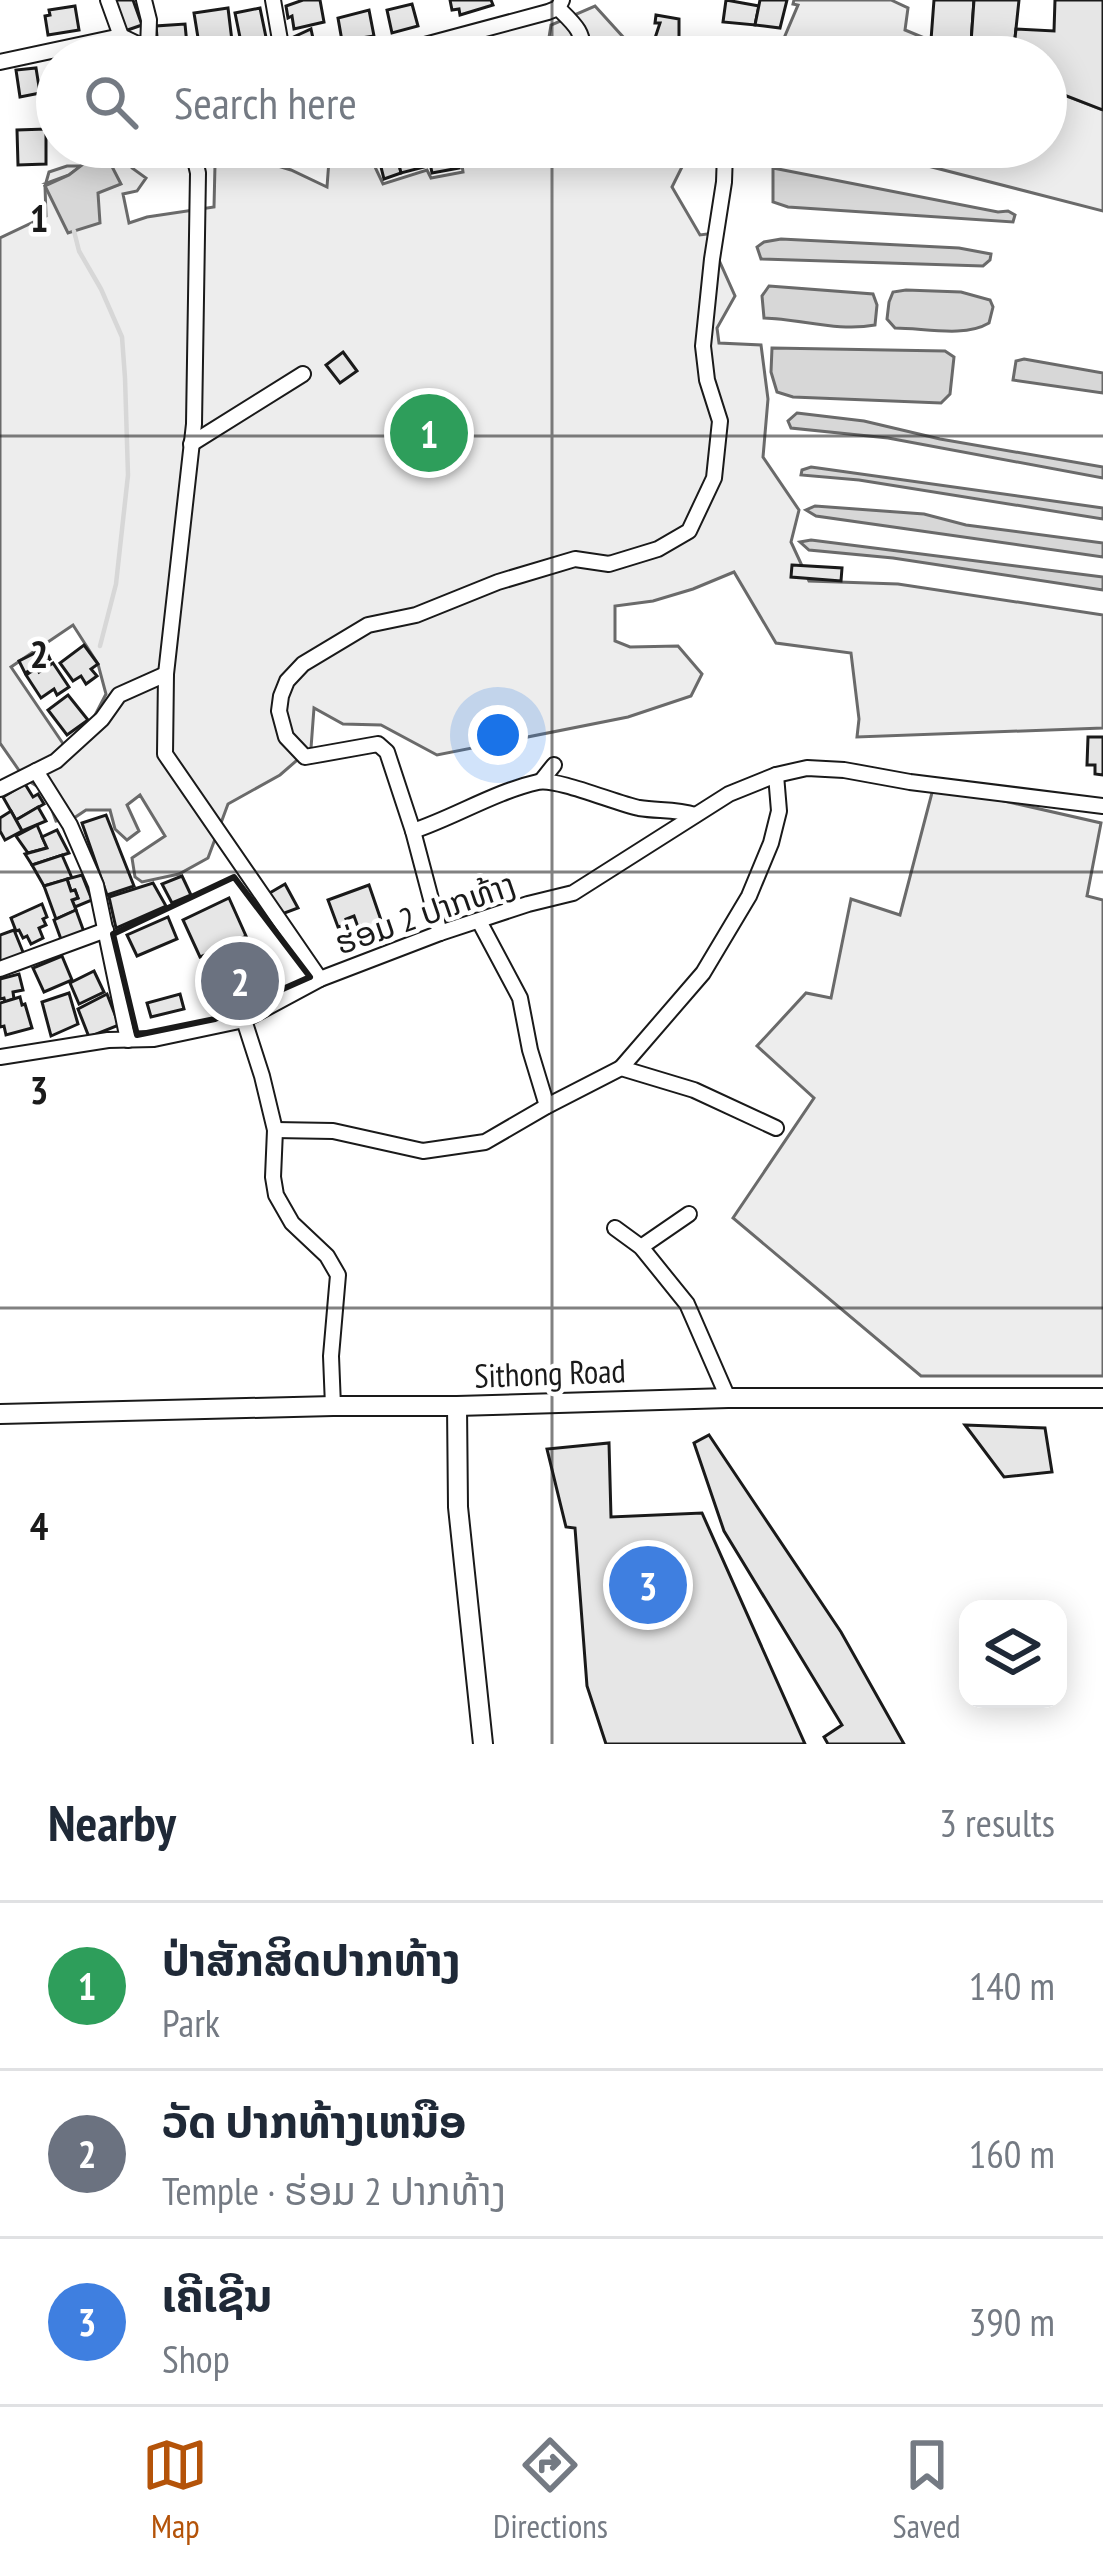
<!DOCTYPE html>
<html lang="en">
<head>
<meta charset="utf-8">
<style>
  :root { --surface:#fff; --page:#f2f2f3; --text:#1f2937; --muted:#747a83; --line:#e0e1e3; --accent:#b45309 }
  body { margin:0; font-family:"PT Sans Narrow","Noto Sans Lao",sans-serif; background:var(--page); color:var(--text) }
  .controls { position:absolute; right:36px; bottom:36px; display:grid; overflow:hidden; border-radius:24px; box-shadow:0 6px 30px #0003 }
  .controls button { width:108px; height:108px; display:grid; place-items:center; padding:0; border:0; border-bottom:3px solid var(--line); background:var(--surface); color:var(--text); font:60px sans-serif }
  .you { position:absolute; left:498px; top:735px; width:42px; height:42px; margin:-30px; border:9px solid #fff; border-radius:50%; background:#1a73e8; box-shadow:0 0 0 18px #1a73e833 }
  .badge { display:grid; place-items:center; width:78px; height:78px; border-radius:50%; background:var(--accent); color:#fff; font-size:39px; font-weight:700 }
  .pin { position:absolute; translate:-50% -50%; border:6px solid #fff; box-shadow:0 3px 12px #0006 }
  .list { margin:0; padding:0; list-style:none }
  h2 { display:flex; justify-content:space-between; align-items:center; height:156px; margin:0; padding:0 48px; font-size:51px }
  h2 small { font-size:39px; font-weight:400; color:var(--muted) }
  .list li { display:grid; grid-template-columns:78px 1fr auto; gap:36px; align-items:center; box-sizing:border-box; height:168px; padding:0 48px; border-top:3px solid var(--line) }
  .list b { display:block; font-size:45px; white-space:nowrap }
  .list p { margin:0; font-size:39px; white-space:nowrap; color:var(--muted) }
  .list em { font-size:39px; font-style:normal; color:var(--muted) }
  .icon { flex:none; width:66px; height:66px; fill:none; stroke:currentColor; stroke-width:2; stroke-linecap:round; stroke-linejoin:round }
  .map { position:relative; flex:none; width:1103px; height:1744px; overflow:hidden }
  .search { position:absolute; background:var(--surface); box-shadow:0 6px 30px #0003; left:36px; right:36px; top:36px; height:132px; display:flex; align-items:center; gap:30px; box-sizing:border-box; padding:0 42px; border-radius:66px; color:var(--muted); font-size:45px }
  .sheet { height:660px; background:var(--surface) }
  nav { display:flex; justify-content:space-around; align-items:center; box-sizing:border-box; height:168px; border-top:3px solid var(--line); background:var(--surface); font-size:33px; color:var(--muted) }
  nav a { display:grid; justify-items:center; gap:6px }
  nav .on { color:var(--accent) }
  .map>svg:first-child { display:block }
</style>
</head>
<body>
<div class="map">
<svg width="1103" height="1744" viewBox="0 0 1103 1744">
  <rect width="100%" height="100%" fill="#fff"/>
  <g fill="#ededed" stroke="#6a6a6a" stroke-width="3" fill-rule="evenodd">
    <path d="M794,0h97l17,8 -3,22 65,27h-194l22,-52 -5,-1z"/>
    <path d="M595,6l30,33 20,12 -7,6 -92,-1 5,-31z"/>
    <path d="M1046,88l57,22v101l-249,-64h192z"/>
    <path d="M83,147h34l15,21 14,10 -9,13 -14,3 6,29 18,-6 67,-10 1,-42 24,-5 29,3 23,7 36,17 3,-40h39l6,20 8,17 44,-14 4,8 32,-6 -3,-21 21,-4h199l5,14 -13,26 28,48 15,-2 -1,16 21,47 -18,32 2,15 42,2 7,54 -5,58 36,53 -8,32 18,39 89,3 205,31v113l-246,9 2,-18 -8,-66 -75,-10 -42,-71 -41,17 -40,12 -38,5v35l15,6 48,-1 24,28 -11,22 -63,21 -191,38 -56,-30 -38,-1 -29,-16 -3,40 -31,27 -52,29 -20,54 -29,16 -37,8 -7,-5 -3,-19 33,-22 -25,-41 -13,10 12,26 -12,9 -12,-11 -5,-19h-24l-12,8 -18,3 -11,-30 -20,-12 -25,-36v-505l46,-22 -1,-30 4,-14 18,-6h14l-12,9 -22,8 51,9 22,-8 -15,-30 -14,4 -7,-1zM73,625l25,39 8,30 -15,29 -25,25 -55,-81z"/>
    <path d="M934,785l167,38 -14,73 16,4v476h-182l-188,-158 81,-120 -57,-52 49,-53 25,5 20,-99 49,16z"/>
  </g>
  <g fill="#d7d7d7" stroke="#6a6a6a" stroke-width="3">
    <path d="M105,153l16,31 -23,9 2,30 -32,10 -23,-47 24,-11 22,-17z"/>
    <path d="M773,168l225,44 10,-1 7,4 -2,7 -225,-15 -15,-5z"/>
    <path d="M781,239l178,9 32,6 -1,6 -7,6 -222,-7 -4,-12 7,-5z"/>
    <path d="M769,286l104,8 4,11 -2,20c-37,7 -74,-6 -111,-7l-2,-22z"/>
    <path d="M906,290l55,2 29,8 3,7 -4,16c-25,15 -65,5 -94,5l-8,-9 2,-17 4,-10z"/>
    <path d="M772,348l173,3 9,6 -4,37 -9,9 -148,-6 -16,-5 -6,-20z"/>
    <path d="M1024,359l79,14v20l-90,-13 3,-19z"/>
    <path d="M797,413l67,8 76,18 163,28v11l-215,-40 -97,-10 -3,-7z"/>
    <path d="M811,467l292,41v11l-244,-39 -58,-5 1,-5z"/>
    <path d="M815,506l109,8 42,11 137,18v14l-287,-41 -10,-6z"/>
    <path d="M811,540l292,37v13l-210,-32 -84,-8 -9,-8z"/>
  </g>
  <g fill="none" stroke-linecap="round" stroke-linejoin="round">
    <path stroke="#d7d7d7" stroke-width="4.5" d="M74,231l5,20 22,38 21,48 3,41 3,97 -12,109 -16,62"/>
  </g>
  <g fill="#e6e6e6" stroke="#1a1a1a" stroke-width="3">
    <path d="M111,0h22l9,25 -20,7z"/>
    <path d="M303,0h17l4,22 -30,7 -2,-13 -4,2 -2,-12z"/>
    <path d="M450,0h41l2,5 -33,10 -1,-6 -7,1z"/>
    <path d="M726,0l33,6 -4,19 -32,-3z"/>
    <path d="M760,0h27l-7,28 -25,-3z"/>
    <path d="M934,0h40l-4,57 -39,-17z"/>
    <path d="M974,0h45l-6,57h-43z"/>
    <path d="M1055,0h48v110l-57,-22v-31h-33l3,-28 38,2z"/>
    <path d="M412,4l6,22 -26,7 -5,-23z"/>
    <path d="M75,6l4,24 -31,5 -3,-19 5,-1 -1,-5z"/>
    <path d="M228,8l4,33 -33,3 -5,-31z"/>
    <path d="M260,8l8,39 -25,5 -8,-39z"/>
    <path d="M369,10l5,26 -32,5 -4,-23z"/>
    <path d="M656,15l23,4v26l-25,-4 6,-18h-5z"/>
    <path d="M185,24l2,21 -29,3 -2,-22z"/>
    <path d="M311,29l4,19 -27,7 -3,-14z"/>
    <path d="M523,39l3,18h-23l-2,-14z"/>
    <path d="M36,68l4,25 -20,4 -4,-27z"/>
    <path d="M46,129v35l-28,1 -1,-35z"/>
    <path d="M268,147h60l-6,1 2,10 -40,5 -2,-15z"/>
    <path d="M376,147h19l6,26 -17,6z"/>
    <path d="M395,147h27l6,19 -27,7z"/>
    <path d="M455,148l4,20 -27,5 -3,-16z"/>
    <path d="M343,352l14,19 -17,12 -14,-18z"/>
    <path d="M792,565l50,3 -1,13 -50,-4z"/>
    <path d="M84,645l14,19 -7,5 6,7 -11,8 -5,-8 -8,5 -13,-18z"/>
    <path d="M45,648l5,11 -25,14 -6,-12z"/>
    <path d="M53,663l16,24 -12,8 -3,-6 -13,9 -15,-23 11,-7 2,4z"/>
    <path d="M68,695l20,25 -21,15 -19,-25z"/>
    <path d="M1088,737h15v38l-8,-1v-9h-8z"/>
    <path d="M25,784l8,13 5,-3 6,10 -28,16 -13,-23z"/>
    <path d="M38,807l8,14 -24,10 -6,-11z"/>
    <path d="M11,811l11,20 -17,9 -5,-9v-13z"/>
    <path d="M106,815l28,71 -27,9 -25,-72z"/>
    <path d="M37,825l10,23 -19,5 -12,-17z"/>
    <path d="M57,830l12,23 -37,12 -7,-11 22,-6 -5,-11z"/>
    <path d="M62,855l10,23 -28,8 -12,-21z"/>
    <path d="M82,875l10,25 -17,7 -3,-7 6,-2 -3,-8 -4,1 -4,-12z"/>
    <path d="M182,876l9,19 -19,8 -10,-19z"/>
    <path d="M67,879l4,12 4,-1 3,8 -6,2 4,10 -20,9 -12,-33z"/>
    <path d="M153,883l13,23 -50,22 -7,-31z"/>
    <path d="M285,884l13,24 -16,6 -14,-20z"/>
    <path d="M369,885l13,38 -8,2 3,8 -11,4 -4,-12 -4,2 -4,-11 -8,3 2,5 -10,3 -10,-27z"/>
    <path d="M229,898l17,38 -46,21 -17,-37z"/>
    <path d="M42,904l5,13 -4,2 3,6 -7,3 4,10 -12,6 -4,-8 -4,2 -4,-8 -3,1 -5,-13z"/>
    <path d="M76,910l8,22 -22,10 -8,-22z"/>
    <path d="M168,917l9,22 -40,17 -10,-21z"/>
    <path d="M14,930l11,27 -25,9v-31z"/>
    <path d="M62,956l10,24 -28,12 -11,-24z"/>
    <path d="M258,960l10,21 -46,22 -10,-21z"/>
    <path d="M94,971l10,21 -25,12 -9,-21z"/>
    <path d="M19,974l4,16 -10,2 1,7 -9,3 -1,-4 -4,1v-20z"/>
    <path d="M69,993l9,31 -27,12 -9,-34z"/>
    <path d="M107,994l12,31 -30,12 -11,-28z"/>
    <path d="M180,994l4,15 -33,8 -4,-14z"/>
    <path d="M20,997l2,8 3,-1 7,24 -26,7 -2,-9 -4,1v-24z"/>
    <path d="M965,1425l80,3 7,44 -48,5z"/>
    <path d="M709,1435l132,197 63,112h-76l-4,-7 18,-12 -118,-194 -30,-88z"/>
    <path d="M609,1443l2,74 91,-4 103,231h-199l-19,-58 -12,-158 -9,-1 -19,-78z"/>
  </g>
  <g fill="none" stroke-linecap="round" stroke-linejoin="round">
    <g stroke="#1a1a1a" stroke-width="18">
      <g id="street">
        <path d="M108,0l13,36"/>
        <path d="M144,0l5,20 -1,29"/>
        <path d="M273,0l10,57"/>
        <path d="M558,8c12,12 30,26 22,45l-14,4"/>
        <path d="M356,57l39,-4 153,-41 10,-4 4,-8"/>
        <path d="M0,62l121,-26 27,13 7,8"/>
        <path d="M192,147l6,26 -4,251 -28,250 -1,80 155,225"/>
        <path d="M191,444l112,-70"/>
        <path d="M36,771l34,54 26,60 32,155"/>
        <path d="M542,780l12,-15"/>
        <path d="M0,789l56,-28 46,-42 17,-24 47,-21"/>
        <path d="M413,831c42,-14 81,-39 125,-49 19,-4 77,21 101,26 19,3 37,1 56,7"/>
        <path d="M479,921l41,77 10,52 17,56"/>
        <path d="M440,933l-27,-102 -26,-79 -9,-8 -73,13 -19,-20 -7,-26 2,-15 6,-15 16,-17 65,-39 48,-10 82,-33 77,-23 34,5 49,-15 31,-18 25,-53 6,-57 -13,-41 -4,-34 9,-87 12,-77 1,-29 -7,-4 -18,3 -16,-5"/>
        <path d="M0,969l106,-39"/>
        <path d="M244,1020l18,56 13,54 -2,47 3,18 16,28 35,33 11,19 -7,81 2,50"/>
        <path d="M0,1057l108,-17 46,-1 90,-19 76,-41 120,-46 88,-29 45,-11 156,-99 47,-19 31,-7 37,2 66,12 193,24"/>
        <path d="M621,1068l82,-95 46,-77 22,-53 8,-32 -3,-36"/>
        <path d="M275,1130l58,1 90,20 62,-9 62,-36 74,-38 73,22 82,38"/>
        <path d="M615,1228l26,19 46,57 41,94"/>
        <path d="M641,1247l48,-33"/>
      </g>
    </g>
    <g stroke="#1a1a1a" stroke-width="22">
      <g id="secondary">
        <path d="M457,1406l1,101 25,237"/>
        <path d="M0,1414l333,-8h124l271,-8h375"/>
      </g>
    </g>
    <use href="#street" stroke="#fff" stroke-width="14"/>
    <use href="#secondary" stroke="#fff" stroke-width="18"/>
    <path stroke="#1a1a1a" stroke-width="6" d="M234,877l76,100 -95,42 -78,16 -24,-101z"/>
  </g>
  <path fill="none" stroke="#1a1a1a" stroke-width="3" stroke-opacity="0.55" d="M552,0v57M552,147v1597M0,436h1103M0,872h1103M0,1308h1103"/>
  <g text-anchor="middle" stroke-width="9" stroke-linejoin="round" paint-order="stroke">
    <g font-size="33" fill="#1a1a1a" stroke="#fff">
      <text transform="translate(425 913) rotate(-19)" y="12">ຮ່ອມ 2 ປາກທ້າງ</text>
      <text transform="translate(550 1373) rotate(-2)" y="12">Sithong Road</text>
    </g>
  </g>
  <g font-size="39" text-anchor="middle" font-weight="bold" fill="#1a1a1a" stroke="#fff" stroke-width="9" stroke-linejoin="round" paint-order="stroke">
    <text x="39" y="232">1</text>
    <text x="39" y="668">2</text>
    <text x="39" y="1104">3</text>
    <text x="39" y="1540">4</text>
  </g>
</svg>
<div class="controls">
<button><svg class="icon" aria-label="layers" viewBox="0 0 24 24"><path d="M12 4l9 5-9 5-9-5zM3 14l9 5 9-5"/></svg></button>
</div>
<div class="you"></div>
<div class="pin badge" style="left:429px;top:433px;background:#2e9e5b">1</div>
<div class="pin badge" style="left:240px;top:981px;background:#6b7280">2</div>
<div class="pin badge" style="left:648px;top:1585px;background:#3f7fe0">3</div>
<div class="search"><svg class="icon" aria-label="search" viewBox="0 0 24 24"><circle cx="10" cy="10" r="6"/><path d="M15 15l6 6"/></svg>Search here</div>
</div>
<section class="sheet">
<h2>Nearby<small>3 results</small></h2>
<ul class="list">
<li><span class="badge" style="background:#2e9e5b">1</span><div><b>ປ່າສັກສິດປາກທ້າງ</b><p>Park</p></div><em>140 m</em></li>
<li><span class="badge" style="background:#6b7280">2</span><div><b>ວັດ ປາກທ້າງເຫນືອ</b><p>Temple · ຮ່ອມ 2 ປາກທ້າງ</p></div><em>160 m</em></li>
<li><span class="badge" style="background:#3f7fe0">3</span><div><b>ເຄີເຊີນ</b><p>Shop</p></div><em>390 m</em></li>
</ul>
</section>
<nav>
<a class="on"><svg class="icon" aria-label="map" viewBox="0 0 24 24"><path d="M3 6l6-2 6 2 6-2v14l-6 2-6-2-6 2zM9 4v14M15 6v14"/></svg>Map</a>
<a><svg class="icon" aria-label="directions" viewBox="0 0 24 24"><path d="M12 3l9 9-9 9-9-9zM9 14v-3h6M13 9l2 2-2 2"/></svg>Directions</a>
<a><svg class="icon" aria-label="saved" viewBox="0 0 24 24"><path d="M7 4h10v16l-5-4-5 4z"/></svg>Saved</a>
</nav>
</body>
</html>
